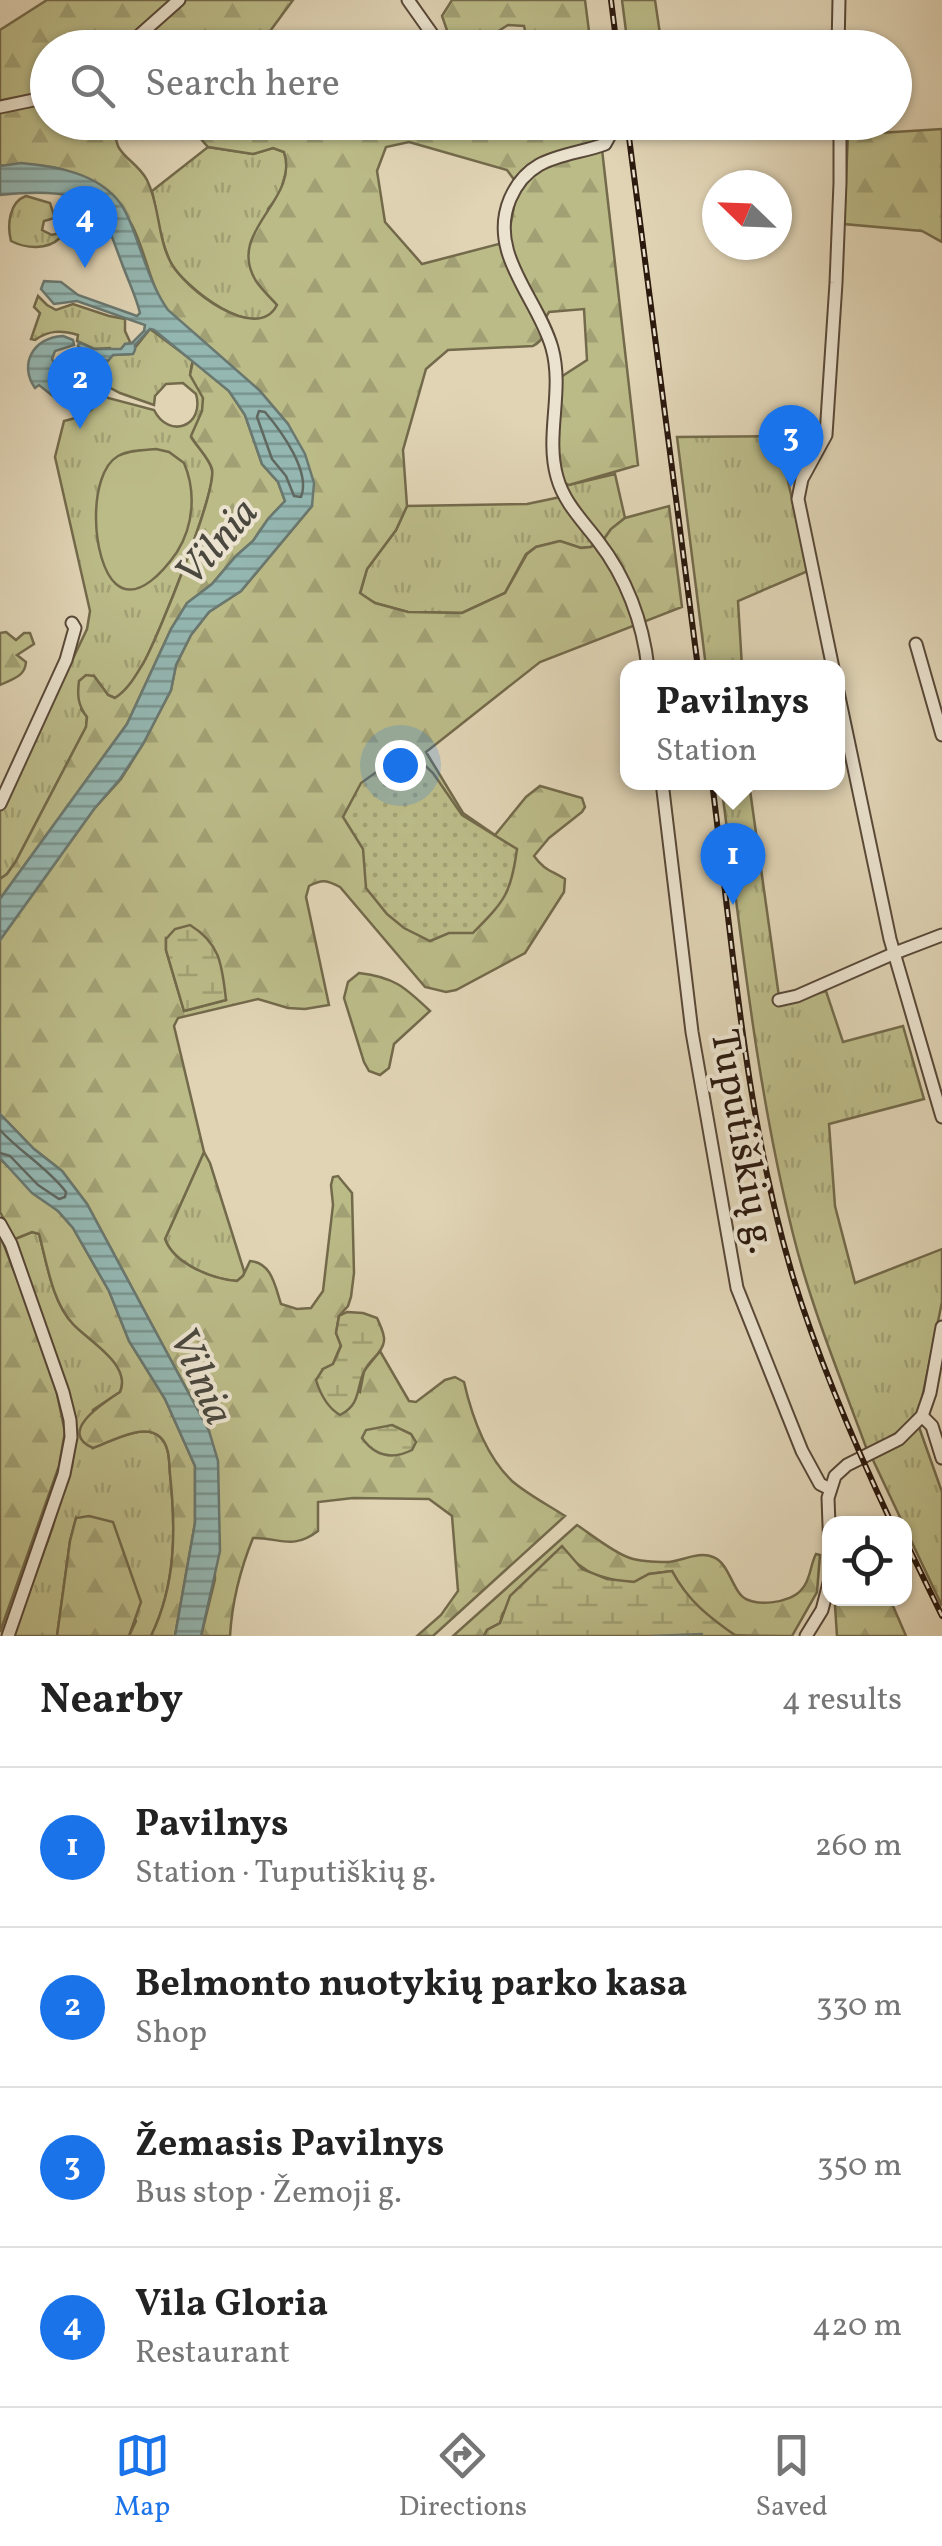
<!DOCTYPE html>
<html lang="en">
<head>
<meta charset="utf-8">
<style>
  :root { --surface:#fff; --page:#f6f6f6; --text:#222; --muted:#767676; --line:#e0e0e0; --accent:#1a73e8 }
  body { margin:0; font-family:Vollkorn,serif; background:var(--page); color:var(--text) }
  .controls { position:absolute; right:30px; bottom:30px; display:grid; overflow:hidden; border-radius:20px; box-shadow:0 2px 8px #0004 }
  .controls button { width:90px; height:90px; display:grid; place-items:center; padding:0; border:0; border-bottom:2px solid var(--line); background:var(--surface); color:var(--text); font:50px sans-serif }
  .compass { position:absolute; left:702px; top:170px; width:90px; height:90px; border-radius:50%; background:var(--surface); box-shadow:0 2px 8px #0004; rotate:293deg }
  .you { position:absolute; left:400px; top:765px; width:35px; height:35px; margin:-25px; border:8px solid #fff; border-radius:50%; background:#1a73e8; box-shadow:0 0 0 15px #1a73e833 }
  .badge { display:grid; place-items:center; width:65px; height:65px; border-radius:50%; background:var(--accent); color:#fff; font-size:32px; font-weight:700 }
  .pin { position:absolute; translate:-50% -82px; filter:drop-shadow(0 2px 5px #0008) }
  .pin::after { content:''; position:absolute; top:52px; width:35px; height:30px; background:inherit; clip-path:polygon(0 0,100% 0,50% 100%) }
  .popup { position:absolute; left:620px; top:660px; width:225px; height:130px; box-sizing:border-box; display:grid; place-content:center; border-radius:20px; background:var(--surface); filter:drop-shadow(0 2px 8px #0005); font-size:32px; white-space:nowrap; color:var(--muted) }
  .popup b { font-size:38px; color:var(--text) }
  .popup::after { content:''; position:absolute; left:50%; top:100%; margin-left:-20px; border:20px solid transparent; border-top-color:var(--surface) }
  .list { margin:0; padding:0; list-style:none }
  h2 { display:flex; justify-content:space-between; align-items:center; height:130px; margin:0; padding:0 40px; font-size:42px }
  h2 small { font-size:32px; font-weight:400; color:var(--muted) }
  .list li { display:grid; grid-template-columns:65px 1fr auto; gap:30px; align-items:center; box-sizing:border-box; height:160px; padding:0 40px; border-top:2px solid var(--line) }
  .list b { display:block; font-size:38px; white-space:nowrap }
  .list p { margin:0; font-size:32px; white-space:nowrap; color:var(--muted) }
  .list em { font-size:32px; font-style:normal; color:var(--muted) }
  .icon { flex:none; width:55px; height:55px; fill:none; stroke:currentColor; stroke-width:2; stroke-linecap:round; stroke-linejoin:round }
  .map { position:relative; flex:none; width:942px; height:1636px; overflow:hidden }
  .search { position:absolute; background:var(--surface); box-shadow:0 2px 8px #0004; left:30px; right:30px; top:30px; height:110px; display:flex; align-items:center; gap:25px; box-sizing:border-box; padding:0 35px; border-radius:55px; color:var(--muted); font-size:38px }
  .sheet { height:770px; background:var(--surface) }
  nav { display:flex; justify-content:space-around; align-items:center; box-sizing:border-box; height:140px; border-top:2px solid var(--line); background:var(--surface); font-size:28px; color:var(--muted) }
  nav a { display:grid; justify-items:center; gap:5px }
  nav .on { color:var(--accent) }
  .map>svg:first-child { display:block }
</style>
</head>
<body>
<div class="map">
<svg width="942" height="1636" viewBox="0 0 942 1636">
  <defs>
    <pattern id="grass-tufts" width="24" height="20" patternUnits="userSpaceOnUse" patternTransform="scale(2.5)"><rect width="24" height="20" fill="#bb8"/><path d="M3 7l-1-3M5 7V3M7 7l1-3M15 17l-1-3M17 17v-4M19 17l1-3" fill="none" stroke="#a1a074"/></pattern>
    <pattern id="forest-firs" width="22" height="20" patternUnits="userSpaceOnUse" patternTransform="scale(2.5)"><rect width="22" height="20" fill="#bb8"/><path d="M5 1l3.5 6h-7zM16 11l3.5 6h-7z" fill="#a1a074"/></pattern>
    <pattern id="wetland-marsh" width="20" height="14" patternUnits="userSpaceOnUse" patternTransform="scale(2.5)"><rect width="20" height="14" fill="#bb8"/><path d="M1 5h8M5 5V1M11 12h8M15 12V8" fill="none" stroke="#a1a074"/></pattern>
    <pattern id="park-dots" width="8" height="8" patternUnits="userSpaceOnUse" patternTransform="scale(2.5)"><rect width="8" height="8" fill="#bb8"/><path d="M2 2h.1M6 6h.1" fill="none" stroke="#a1a074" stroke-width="1.8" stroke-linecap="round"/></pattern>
    <pattern id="water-rules" width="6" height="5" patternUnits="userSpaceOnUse" patternTransform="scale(2.5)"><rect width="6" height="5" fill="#94b7b2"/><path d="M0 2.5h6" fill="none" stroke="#79948f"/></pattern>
  </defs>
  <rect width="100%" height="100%" fill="#e0d4b5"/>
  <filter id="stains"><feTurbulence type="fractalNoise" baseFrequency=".002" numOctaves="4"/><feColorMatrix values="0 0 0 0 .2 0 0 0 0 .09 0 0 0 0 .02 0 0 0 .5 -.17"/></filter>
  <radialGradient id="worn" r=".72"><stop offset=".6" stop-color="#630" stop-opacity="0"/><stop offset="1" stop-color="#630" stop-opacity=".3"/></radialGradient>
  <g fill="url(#grass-tufts)" stroke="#736a4b" stroke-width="2.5">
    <path d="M622,0h33l5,34 18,4 1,9h-51z"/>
    <path d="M208,147l45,7 20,-6 11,4 4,12 -8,30 -12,15 -1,85 10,11c-19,41 -95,-19 -107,-44 -10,-21 -13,-47 -18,-70z"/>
    <path d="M26,196l24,7 5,15 -11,3 -2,9 10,5 7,-2 1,5c-13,12 -33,11 -49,3 -4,-16 -2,-39 15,-45z"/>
    <path d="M38,296l9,9 9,5 17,-6 36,12 16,3v12l6,13h-6l-4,5 -9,2 -2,-3 -16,1 -17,-8 1,-6c-17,-5 -29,-5 -43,5l-4,-1 9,-26 -6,-6z"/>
    <path d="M150,329l43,32c-8,21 7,20 10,36 2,14 -6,28 -12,40 6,10 19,22 21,33 4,23 -54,167 -68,192 -8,14 -16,28 -29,36l-7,-3 -14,-19 -13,33 6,8 -1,10 -70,134 -9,13 -7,5v-68l87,-182 3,-18 -35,-154 9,-36c18,-4 31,-10 40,-27l4,4 46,12c15,30 51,16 42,-16l-13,-11 -17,1 -11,12 -1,9 -34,-12 -13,-7 2,-12 -4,-13 8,-6 17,-1z"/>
    <path d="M778,436l30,135 -70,30 4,66h-36l-29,-230z"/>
    <path d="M615,474l10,44 -14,11 -7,10 -14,8 -9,1 -21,-7 -24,6 -10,7 -21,39 -43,20 -54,-1 -33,-9 -15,-9 7,-25 29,-39 11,-24 120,-2 43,-9 -7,-13 6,3z"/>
    <path d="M721,783h28l31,221 46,-13 17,51 60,-16 21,73 -95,25 6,82 20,77 87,-34v53l-22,106c-12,21 -33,31 -53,42 -26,-71 -56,-143 -74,-216 -37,-148 -52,-301 -72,-451z"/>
    <path d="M204,1152l6,11 34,108v4l-7,6c-25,-2 -63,-17 -72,-42z"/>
    <path d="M32,1232l7,2c8,29 13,67 34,90 16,18 60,40 47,68l-27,18v38c17,-6 51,-26 67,-11 10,9 9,25 10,37 6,56 6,111 -19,162h-22l7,-15 -60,-103 -6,23 -13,95h-44l39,-107 20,-66 4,-23 -14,-67 -47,-134z"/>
    <path d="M919,1427l23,65v114l-70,-148z"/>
  </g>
  <g fill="url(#forest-firs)" stroke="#736a4b" stroke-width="2.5" fill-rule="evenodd">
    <path d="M47,0h246l-28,38 4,9h-34l-1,-15 -29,15 -157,1v74l70,1c-10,32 17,34 29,57 13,26 10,57 24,83 13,25 86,82 106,42 -7,-8 -15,-15 -21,-24 -31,-50 44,-80 28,-129l-11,-4 -20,6 -45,-7 -8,-9 3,-15h396l39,342 -69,20 -6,-3 -5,-34 3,-71 26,-17 -3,-51 -35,3 -3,5c3,11 -2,23 -13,29l-85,4 -22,19 -23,81 4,56 -11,24 -29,39 -7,24 15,10 33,9 54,1 43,-20 22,-39 9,-7 24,-6 21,7 10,-1 13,-8 7,-10 14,-11 44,-12 13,101 -142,55 -114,90 37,61 32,22 31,-38 14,-11 42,12 3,9 -3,5 -33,26 -15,18c11,15 17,14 31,23l-1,13 -39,61 -69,37 -10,2 -21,-5 -85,-100c-13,-7 -18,-8 -31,-1l-3,11 23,108 -24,4 -17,-1 -30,-9 -80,19 -4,8 30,126 -39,87c9,25 47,40 72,42l6,-5 7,-15c22,2 25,25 31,43l16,5 14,-1 12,-17 10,-86 -2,-20 2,-8 5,-1 14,17 2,80 -3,24 -3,9 -9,10 -3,17 5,12 -8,19 -10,5 37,23 4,-21 16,-20 29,50 7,1 29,-22 10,-3 9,5c8,35 22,74 48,99 15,13 36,24 53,35l-132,120h-16l24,-21 17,-24 -6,-75 -23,-17 -76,-1 -35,4v29c-25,19 -37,7 -65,7 -13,32 -21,64 -23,98h-29l14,-57 -6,-148 -122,-227 -25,-33 -28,-22 -34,-35v-174l94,-131 27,-30 22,-35 28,-54 5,-25 15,-30 18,-23 32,-21 71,-85 -24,-82 -29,-34 -92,-80c-18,-26 -21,-58 -35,-85 -28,-51 -77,-65 -132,-59v-136zM409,142l98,28 11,15 -9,48 -10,11 -77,20 -37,-42 -8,-51 9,-24zM166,939l60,60v1l-42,11 -18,-61z"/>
    <path d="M452,0h133l6,47h-62l-5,-21 -16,-1 -35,22h-17l-5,-5 -9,-26z"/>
    <path d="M942,129v113l-20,-11 -78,-7 4,-89z"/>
    <path d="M193,361l36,30 16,24 17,49 16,18 7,19 -17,18 -15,22 -17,15 -24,28 -25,19 -16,26 -44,95 -127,175v-20l7,-5 9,-13 70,-134 1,-10c-9,-12 -10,-21 -8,-36l7,-6 8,1 14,19 7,3c13,-8 21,-23 29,-36 14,-25 73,-170 68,-193 -2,-10 -15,-22 -21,-33l11,-25 1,-13 -13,-23z"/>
    <path d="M6,632l10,8 8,-7h6l4,11 -17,11 9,7c-1,15 -14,17 -26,23v-52z"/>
    <path d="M359,973c35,4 46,14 71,38l-36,33 -5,24 -9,7 -11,-4 -5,-9 -20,-64 4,-16z"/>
    <path d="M0,1159l58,52 15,17 36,63 20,50 36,58 30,67v57l-20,113h-24c25,-51 25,-106 19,-162 -1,-12 0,-28 -10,-37 -16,-15 -50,5 -67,11 -37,-16 12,-46 27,-56 12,-27 -31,-51 -47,-68 -21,-22 -26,-61 -34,-90l-7,-2 -17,7 -15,-27z"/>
    <path d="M0,1235l40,103 16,51 9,43 -6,34 -59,166z"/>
    <path d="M89,1516l24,6 28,80 -12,34h-72l13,-95 6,-23z"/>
    <path d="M577,1525c15,10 37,28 53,33 9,3 28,4 38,4 14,-1 31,-11 45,-5 14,5 18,26 27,37 11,15 52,9 62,-5 9,-10 8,-24 14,-35l4,1 -3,37 -25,44c-17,0 -43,0 -57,-1 -27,-12 -49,-38 -63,-64l-23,3 -15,8h-12l-30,-8 -17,-12 -72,51 -3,10 -13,7 -3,6h-31z"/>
    <path d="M837,1599h53l16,37h-69l-2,-30z"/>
  </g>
  <g fill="url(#wetland-marsh)" stroke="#736a4b" stroke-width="2.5">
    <path d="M190,925c31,19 32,41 36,75l-42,11 -18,-61v-11l9,-10z"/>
    <path d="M347,1312l16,1 14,5c3,7 8,16 7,23 -1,11 -13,18 -18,27 -11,18 -3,35 -26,47 -12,-7 -20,-22 -24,-35l7,-11 10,-5 8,-18 -5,-13 3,-17z"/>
    <path d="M392,1425l19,9 5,8 -4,8c-20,10 -37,6 -50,-12l4,-8z"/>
    <path d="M562,1546l20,23 25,10 27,3 15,-8 23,-3c16,30 37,46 64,65h-252l3,-6 13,-7 10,-27z"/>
  </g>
  <path fill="url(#park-dots)" stroke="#736a4b" stroke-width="2.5" d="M414,755l19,18 29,42 55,34c-6,46 -13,52 -44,84h-24l-19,8 -26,-13 -17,-14 -21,-26 -3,-39 -20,-32 18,-34 28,-20z"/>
  <path fill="#bb8" stroke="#736a4b" stroke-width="2.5" d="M156,449l13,3 15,11c12,28 10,62 -7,89 -11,16 -39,51 -61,32 -25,-22 -29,-110 2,-128 11,-6 26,-6 38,-7z"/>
  <g fill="url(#water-rules)" stroke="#6a7870" stroke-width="2.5">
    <path d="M21,163c34,3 77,10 99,40 9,12 14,29 19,43 8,22 15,44 29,64l91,80 29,34 17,30 9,29 -2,23 -71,85 -32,21 -18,23 -15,30 -5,25 -28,54 -23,35 -26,30 -94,131v-41l127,-175 44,-95 16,-26 25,-19 24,-28 17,-15 15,-22 17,-18 -7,-19 -16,-18 -17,-49 -16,-24 -75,-61 -4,-1 -15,16v5l-2,4 -20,1 -5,6 -21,-6 -9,-9 1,-4 15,7h27l4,-5 7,-1 12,-12 1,-6 -68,-24 -23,3 -13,-15 3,-8 17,1 17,13 59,21 3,-3c-4,-17 -13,-35 -19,-52 -6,-15 -12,-37 -23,-50 -19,-23 -72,-19 -98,-16v-29z"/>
    <path d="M63,336l10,4 1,5 -19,6 -3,8 2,4 8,4 12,-10 11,6 4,15 -4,12 -15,11 -2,-6 -14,2 -15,-12 -4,3c-17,-24 -1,-51 28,-52z"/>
    <path d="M0,1114l34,35 28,22 25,33 122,227 9,30 2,90 -19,85h-26l20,-113v-57l-30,-67 -36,-58 -20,-50 -36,-63 -15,-17 -26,-18 -32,-35z"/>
  </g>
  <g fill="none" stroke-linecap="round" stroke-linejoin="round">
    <g stroke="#606860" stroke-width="2.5">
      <path d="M259,411l6,1c17,20 46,60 36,85l-7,-1 -8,-20 -14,-17 -15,-42z"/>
      <path d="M0,1130c20,22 48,38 66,62l-1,5 -6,2 -21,-14 -28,-29 -10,-3"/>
    </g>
    <path stroke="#6a7870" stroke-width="2.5" d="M654,1636l48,-2"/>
    <g stroke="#584838" stroke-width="15">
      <g id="street">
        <path d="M408,0l34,48"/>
        <path d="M125,48l54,-48"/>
        <path d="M838,48l1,-48"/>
        <path d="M0,107l48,-10"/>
        <path d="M608,122l2,13 -5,9c-21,8 -47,10 -66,21 -14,8 -23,20 -29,34 -23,55 28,99 42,149 12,43 -7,87 5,129 7,26 26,44 41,64 28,36 45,81 50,127"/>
        <path d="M916,644l26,91"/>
        <path d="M833,668l-35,-169 4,-20 24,-44 10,-152 4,-100v-61"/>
        <path d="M838,692l52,247 52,178"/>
        <path d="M662,782l30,250 45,256 65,163 18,33 10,5"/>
        <path d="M0,804l66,-144 9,-32 -3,-5"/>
        <path d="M779,1000l18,-4 98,-43 47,-18"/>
        <path d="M0,1224l11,20 52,148 7,28 1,17 -7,37 -56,162"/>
        <path d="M922,1416l10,10 10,32"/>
        <path d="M830,1552l-2,-54 7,-22 12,-11 52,-26 23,-23 8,-23 12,-66"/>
        <path d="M806,1636l16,-26 8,-31"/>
      </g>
    </g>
    <use href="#street" stroke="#ebe3cf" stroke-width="11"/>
    <g stroke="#2b190e" stroke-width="6">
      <g id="rail">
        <path d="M611,0l6,48"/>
        <path d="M627,122l71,546"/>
        <path d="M712,782c21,165 33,335 81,495 26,85 61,166 99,247"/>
        <path d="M904,1538l38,78"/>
      </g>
    </g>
    <use href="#rail" stroke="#ebe3cf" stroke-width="2.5" stroke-dasharray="8" stroke-linecap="butt"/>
  </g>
  <g text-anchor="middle" stroke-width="8" stroke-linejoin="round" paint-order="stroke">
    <g font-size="40" fill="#2b190e" stroke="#ebe3cf">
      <text transform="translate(745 1141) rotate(80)" y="14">Tuputiškių g.</text>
    </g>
    <g font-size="42" font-style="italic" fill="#4a483f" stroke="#ebe3cf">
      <text transform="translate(215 541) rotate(-49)" y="15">Vilnia</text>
      <text transform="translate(203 1375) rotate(66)" y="15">Vilnia</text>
    </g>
  </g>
  <rect width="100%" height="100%" filter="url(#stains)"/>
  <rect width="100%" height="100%" fill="url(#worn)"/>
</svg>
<div class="controls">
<button><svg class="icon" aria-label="locate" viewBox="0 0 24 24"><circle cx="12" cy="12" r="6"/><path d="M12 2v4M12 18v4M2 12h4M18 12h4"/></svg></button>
</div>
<svg class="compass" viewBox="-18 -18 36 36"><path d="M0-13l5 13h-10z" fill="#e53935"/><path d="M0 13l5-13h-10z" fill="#767676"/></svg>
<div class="you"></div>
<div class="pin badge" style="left:733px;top:905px">1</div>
<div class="popup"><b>Pavilnys</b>Station</div>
<div class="pin badge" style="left:80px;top:429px">2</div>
<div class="pin badge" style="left:791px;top:487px">3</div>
<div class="pin badge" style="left:85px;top:268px">4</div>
<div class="search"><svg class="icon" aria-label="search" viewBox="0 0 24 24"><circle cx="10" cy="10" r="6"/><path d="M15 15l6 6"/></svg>Search here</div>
</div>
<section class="sheet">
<h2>Nearby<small>4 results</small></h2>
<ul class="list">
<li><span class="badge">1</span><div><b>Pavilnys</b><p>Station · Tuputiškių g.</p></div><em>260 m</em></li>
<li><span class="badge">2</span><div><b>Belmonto nuotykių parko kasa</b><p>Shop</p></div><em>330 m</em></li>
<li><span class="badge">3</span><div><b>Žemasis Pavilnys</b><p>Bus stop · Žemoji g.</p></div><em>350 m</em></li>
<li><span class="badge">4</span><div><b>Vila Gloria</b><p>Restaurant</p></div><em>420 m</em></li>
</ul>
</section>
<nav>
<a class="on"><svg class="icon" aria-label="map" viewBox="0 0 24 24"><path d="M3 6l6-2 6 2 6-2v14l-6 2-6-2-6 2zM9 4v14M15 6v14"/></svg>Map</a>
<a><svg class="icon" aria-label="directions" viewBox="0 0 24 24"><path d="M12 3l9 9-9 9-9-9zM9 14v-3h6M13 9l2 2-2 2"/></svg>Directions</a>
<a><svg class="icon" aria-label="saved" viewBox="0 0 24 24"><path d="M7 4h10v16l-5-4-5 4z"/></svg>Saved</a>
</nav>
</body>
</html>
